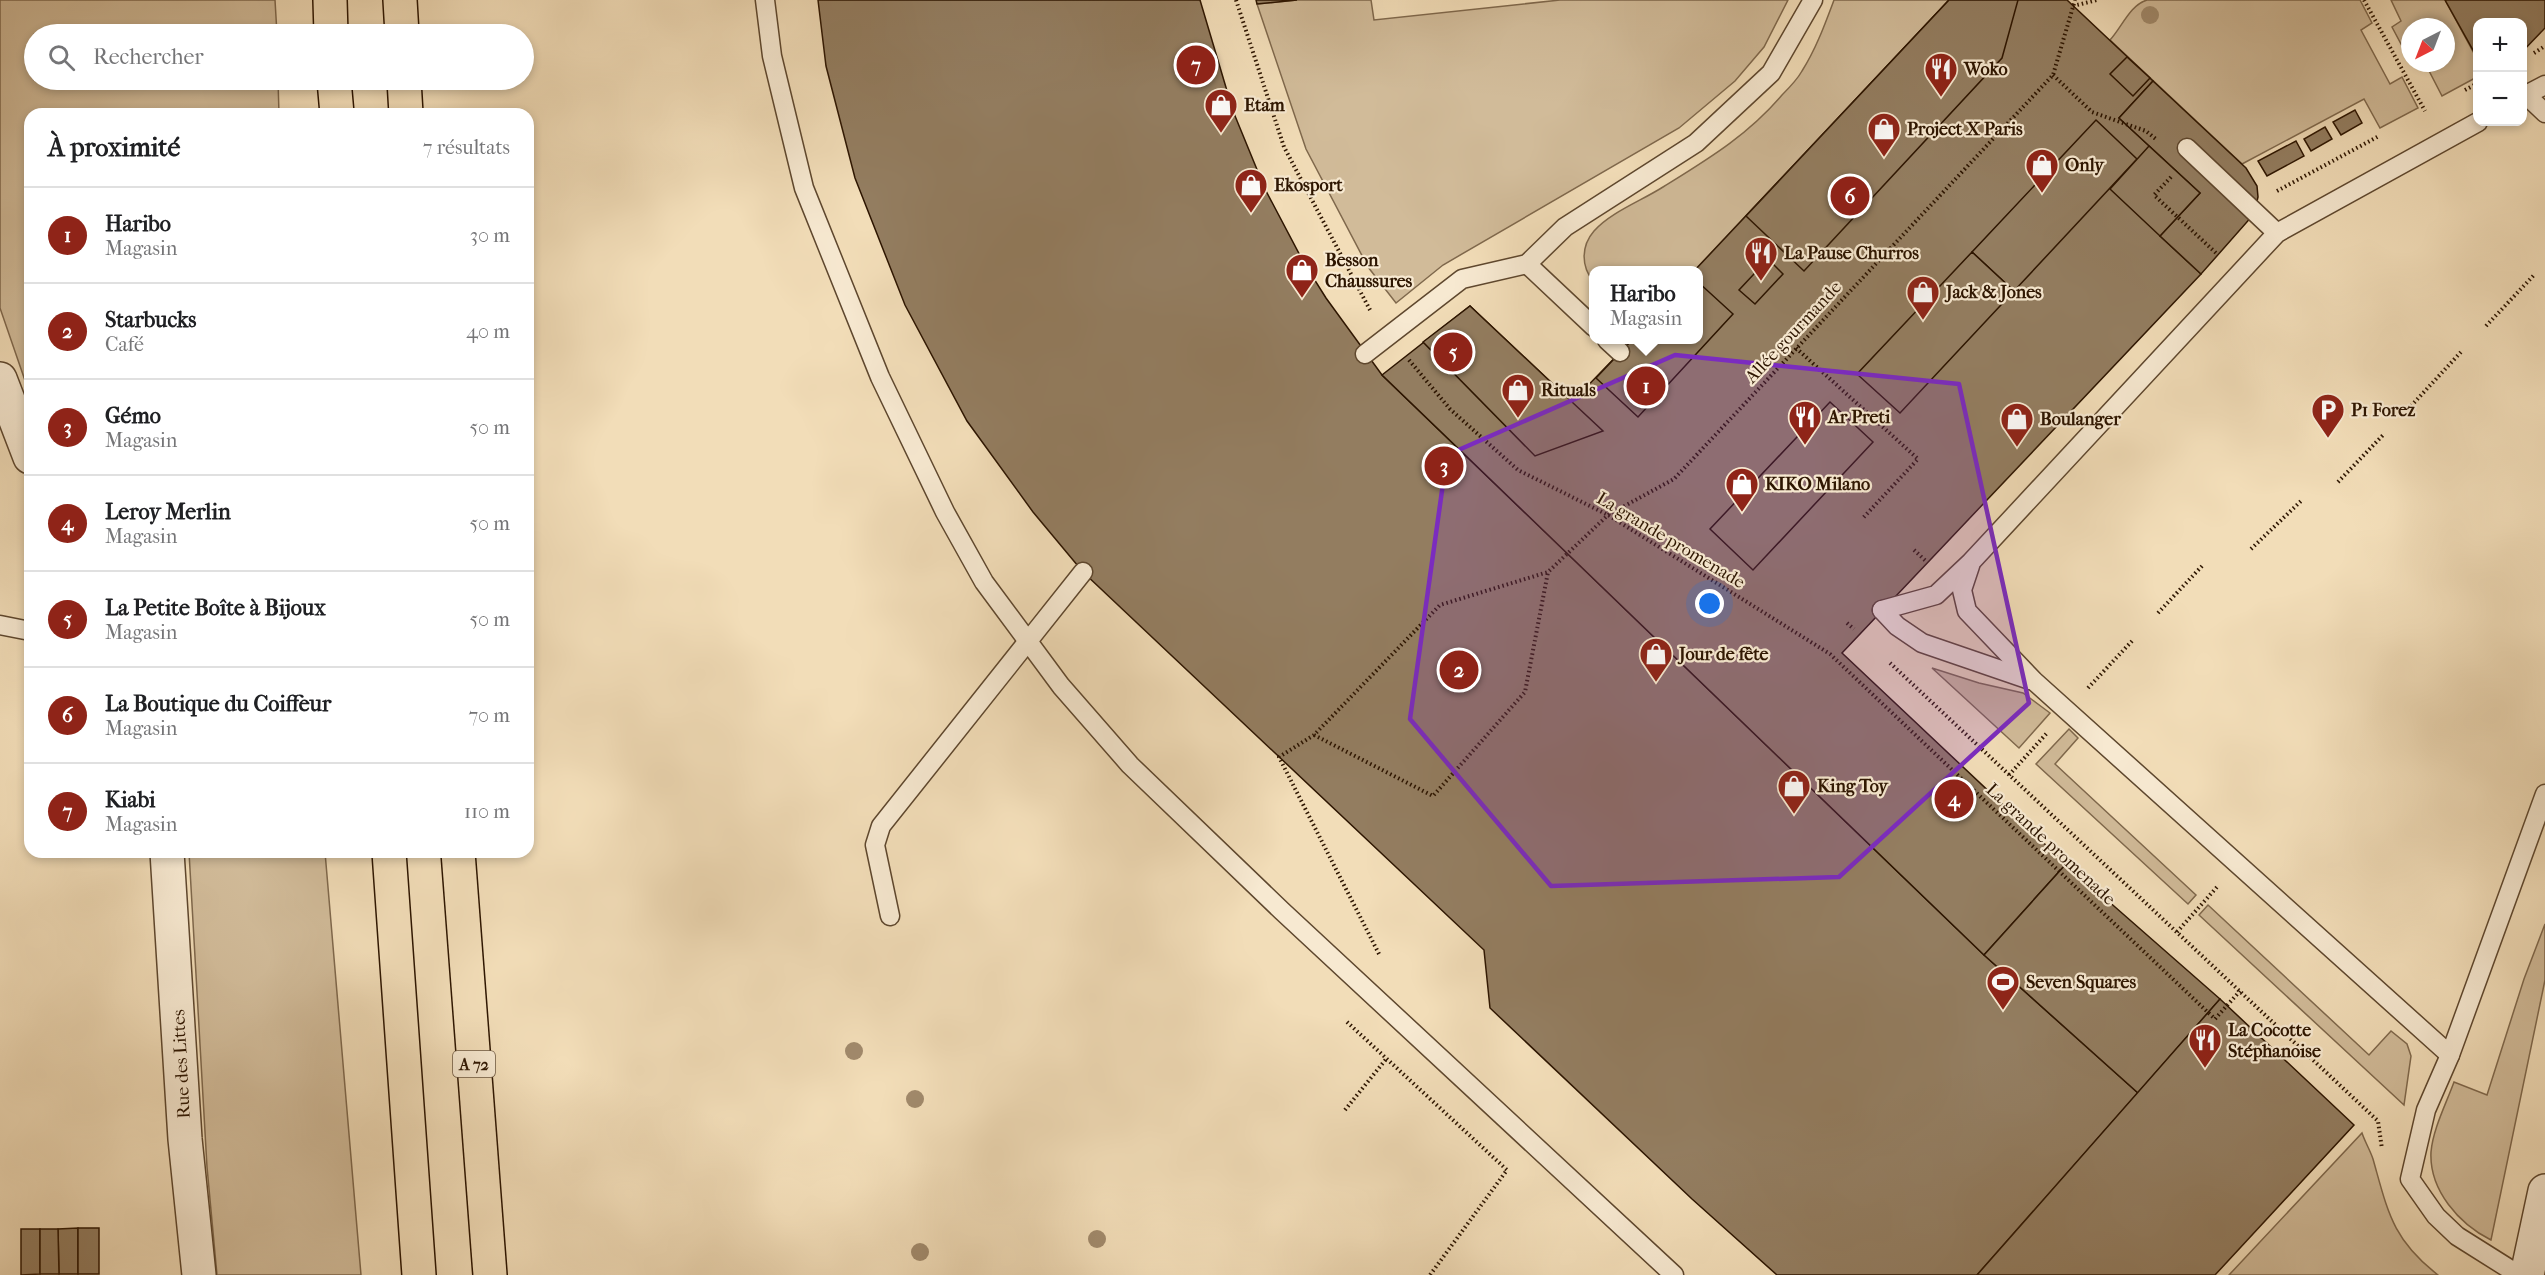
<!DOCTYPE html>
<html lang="fr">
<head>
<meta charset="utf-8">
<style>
  :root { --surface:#fff; --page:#f2f2f2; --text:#202124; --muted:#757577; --line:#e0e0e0; --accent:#8f2418 }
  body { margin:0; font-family:"IM FELL French Canon",serif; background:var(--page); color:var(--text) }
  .controls { position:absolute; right:18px; top:18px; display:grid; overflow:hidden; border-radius:12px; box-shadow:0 3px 9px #0003 }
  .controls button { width:54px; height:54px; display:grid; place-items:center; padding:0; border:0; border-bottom:2px solid var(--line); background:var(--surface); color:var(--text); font:30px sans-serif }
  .compass { position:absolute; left:2401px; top:18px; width:54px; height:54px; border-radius:50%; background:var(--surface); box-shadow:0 3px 9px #0003; rotate:222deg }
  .you { position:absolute; left:1710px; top:604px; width:21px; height:21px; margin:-15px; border:4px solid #fff; border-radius:50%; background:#1a73e8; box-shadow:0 0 0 9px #1a73e833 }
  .badge { display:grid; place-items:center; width:39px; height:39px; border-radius:50%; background:var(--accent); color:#fff; font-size:20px; font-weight:700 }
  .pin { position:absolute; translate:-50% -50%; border:3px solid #fff; box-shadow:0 2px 6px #0006 }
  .popup { position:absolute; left:1589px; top:266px; width:114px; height:78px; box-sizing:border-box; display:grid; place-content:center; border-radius:12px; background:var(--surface); filter:drop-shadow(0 2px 4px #0005); font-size:20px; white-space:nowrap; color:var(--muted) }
  .popup b { font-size:22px; color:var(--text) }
  .popup::after { content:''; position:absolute; left:50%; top:100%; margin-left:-12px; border:12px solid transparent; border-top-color:var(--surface) }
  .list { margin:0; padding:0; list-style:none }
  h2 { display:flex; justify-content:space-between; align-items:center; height:78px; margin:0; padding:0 24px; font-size:26px }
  h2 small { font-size:20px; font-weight:400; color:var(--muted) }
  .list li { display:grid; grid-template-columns:39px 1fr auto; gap:18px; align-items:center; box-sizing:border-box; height:96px; padding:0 24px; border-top:2px solid var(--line) }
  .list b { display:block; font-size:22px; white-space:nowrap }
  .list p { margin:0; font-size:20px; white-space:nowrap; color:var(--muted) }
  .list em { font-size:20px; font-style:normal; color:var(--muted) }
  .icon { flex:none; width:33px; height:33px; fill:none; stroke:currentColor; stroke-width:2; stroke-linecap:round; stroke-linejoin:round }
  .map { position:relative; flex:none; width:2545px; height:1275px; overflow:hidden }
  .search { position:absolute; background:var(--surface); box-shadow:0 3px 9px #0003; left:24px; top:24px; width:510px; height:66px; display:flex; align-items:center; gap:15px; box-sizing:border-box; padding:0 21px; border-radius:33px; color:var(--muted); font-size:22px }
  .panel { position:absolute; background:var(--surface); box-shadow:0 3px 9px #0003; left:24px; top:108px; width:510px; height:750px; border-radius:18px }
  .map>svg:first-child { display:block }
</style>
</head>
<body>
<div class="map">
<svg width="2545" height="1275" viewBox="0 0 2545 1275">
  <rect width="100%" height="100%" fill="#f2ddb8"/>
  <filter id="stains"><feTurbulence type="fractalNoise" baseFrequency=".00333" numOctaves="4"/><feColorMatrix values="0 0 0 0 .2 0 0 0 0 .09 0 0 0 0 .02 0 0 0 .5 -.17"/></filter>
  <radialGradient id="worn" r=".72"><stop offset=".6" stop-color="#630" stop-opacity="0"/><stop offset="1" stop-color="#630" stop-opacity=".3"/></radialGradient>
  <g fill="#d1bb99" stroke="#7f684c" stroke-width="1.5">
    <path d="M0,0h275l2,34h-243v46h244l1,34h-249v281l-30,-87z"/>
    <path d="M1297,0h74l3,20 186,-20h228l-24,47 -29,34 -56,47 -236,137 -47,38 -28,-36 -62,-118 -49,-145z"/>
    <path d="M1834,0h115l-254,270h-101l-1,11c-12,-15 -12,-35 1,-50 17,-19 47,-30 69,-44 45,-28 84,-51 119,-92 7,-7 15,-15 20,-24 14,-22 23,-47 32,-71z"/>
    <path d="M2147,0h213l12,23 -11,7 29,54 12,-7 16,31 -38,20 -16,-29 -122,65 -132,-124c12,-13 20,-35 37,-40z"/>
    <path d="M2391,0h54l32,59v18l-35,19 -17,-33h21v-36h-36v34l-18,-34 9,-6z"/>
    <path d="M1932,668l47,15 44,10 27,20 -31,35z"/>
    <path d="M2069,729l9,9 -23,26 141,131 -8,9 -152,-140z"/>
    <path d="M189,852h136l36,423h-144l-10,-108z"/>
    <path d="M2208,905l161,150 22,-24 16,13 4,12 -7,49 -205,-190z"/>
    <path d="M2545,924v56l-54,260c-32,-16 -62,-50 -60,-88 2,-23 15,-48 23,-70l33,13 37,-116z"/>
    <path d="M2362,1133c3,9 8,17 11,26 15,53 19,80 65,116h-209z"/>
  </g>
  <g fill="#937d60" stroke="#2d1500" stroke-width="1.5">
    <path d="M818,0h382l33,111 32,78 39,74 22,35 56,77 602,580 154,138 -161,182h-200l-85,-76 -202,-191 -6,-58 -401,-378 -50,-60 -66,-91 -62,-116 -50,-127 -29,-112z"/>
    <path d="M1256,0h41l-40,4z"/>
    <path d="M1949,0h118l86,81 -34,37 81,75 -40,43 41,38 -359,379 224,211 -82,91 -602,-580 88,-69 102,96 60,-62h66v-70h-3z"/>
    <path d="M1949,0h69l-16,58 -198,213 -58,-55z"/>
    <path d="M2445,0h100v28l-23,24v-30h-44v37z"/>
    <path d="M2127,57l23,21 -17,18 -23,-22z"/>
    <path d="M2153,81l93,87 11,18 1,11 -4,17 -53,60 -41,-38 40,-43 -81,-75z"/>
    <path d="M2355,110l7,13 -21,12 -8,-13z"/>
    <path d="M2096,120l41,39 -123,132 -42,-39z"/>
    <path d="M2325,127l7,12 -21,12 -7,-12z"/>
    <path d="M2296,141l8,15 -37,20 -9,-15z"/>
    <path d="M2149,146l51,47 -40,43 -50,-47z"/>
    <path d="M1972,252l42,39 -114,122 -43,-39z"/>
    <path d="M1768,259l15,15 -28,30 -16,-14z"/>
    <path d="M1698,282l35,32 -95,103 -42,-39 36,-38h66z"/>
    <path d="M1470,306l102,96 31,29 -68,25 -112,-114z"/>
    <path d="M1830,402l43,40 -120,128 -43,-41z"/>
    <path d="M2066,864l154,135 -82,94 -154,-138z"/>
    <path d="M2220,999l134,126 -139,150h-238z"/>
    <path d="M78,1228v46h-19l-1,-45z"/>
    <rect x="78" y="1228" width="21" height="46"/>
    <path d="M21,1229h19v45l-19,1z"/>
    <path d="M40,1229h18l1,45h-19z"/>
  </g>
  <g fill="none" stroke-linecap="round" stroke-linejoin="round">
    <g stroke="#5e472e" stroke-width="21">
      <g id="service">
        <path d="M765,0l7,56 32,132 76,189 65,135 39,70 77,104 69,79 152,146 392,364"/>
        <path d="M2526,95l19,18"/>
        <path d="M2522,97l23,-12"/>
        <path d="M2187,148l90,85"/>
        <path d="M1527,264l67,63"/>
        <path d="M1607,340l13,12"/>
        <path d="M1365,354l97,-75 65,-15 38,-37 131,-84 75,-70 42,-73"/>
        <path d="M1970,566l-8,24 5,21 67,70 416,374"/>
        <path d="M1882,610l54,-15 35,-33 306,-329 201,-111"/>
        <path d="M1882,610l15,16 25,17 108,37"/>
        <path d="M0,625l30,6"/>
        <path d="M890,916l-15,-71 6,-19 202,-254"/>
        <path d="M2519,1275l-62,-39 -21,-20 -26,-37 16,-69 24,-55 95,-261"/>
      </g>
    </g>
    <g stroke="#5e472e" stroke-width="36">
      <g id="minor">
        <path d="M0,379l30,78"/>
        <path d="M167,852l18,287 14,136"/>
        <path d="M2527,1275l18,-84"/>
      </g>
    </g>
    <g stroke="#2d1500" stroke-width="36">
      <g id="motorway">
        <path d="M330,0l1,34"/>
        <path d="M400,0l2,34"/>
        <path d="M334,80l3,34"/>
        <path d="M404,80l2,34"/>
        <path d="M389,852l30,423"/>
        <path d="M458,852l32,423"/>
      </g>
    </g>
    <g stroke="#2d1500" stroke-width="4" stroke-dasharray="1.5 3" stroke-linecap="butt">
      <path d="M1236,0l48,147 86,163"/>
      <path d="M2364,0l61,111"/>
      <path d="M2073,6l24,-6"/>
      <path d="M2534,53l11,-7"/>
      <path d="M2053,75l39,37 54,19 11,9"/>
      <path d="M2465,90l13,-7"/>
      <path d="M2171,177l-17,18 62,58"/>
      <path d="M2277,191l102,-55"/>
      <path d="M2486,326l48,-51"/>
      <path d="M1796,348l122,111 -56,60"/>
      <path d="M1409,360l41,49 68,61 90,45 222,139 385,365 25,-28"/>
      <path d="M2411,406l50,-54"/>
      <path d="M2338,482l46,-48"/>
      <path d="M2251,549l50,-48"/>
      <path d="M1914,550l13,12"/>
      <path d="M2158,613l44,-47"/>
      <path d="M1847,623l7,6"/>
      <path d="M1890,663l488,458 4,28"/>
      <path d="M2088,688l44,-47"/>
      <path d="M1314,735l119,61 92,-104 23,-120"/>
      <path d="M2009,775l38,-42"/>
      <path d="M2177,932l40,-45"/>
      <path d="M1379,954l-100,-197 35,-22 126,-130 108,-33 60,-57 66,-36 379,-404 22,-75"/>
      <path d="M1347,1022l160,148 -77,105"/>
      <path d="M1345,1110l42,-52"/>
    </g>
    <use href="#service" stroke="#f7e9d1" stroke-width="18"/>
    <use href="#minor" stroke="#f7e9d1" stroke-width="33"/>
    <use href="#motorway" stroke="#f2ddb8" stroke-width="33"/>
  </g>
  <g fill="#a18a6c">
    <circle cx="2150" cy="15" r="9"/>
    <circle cx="854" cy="1051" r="9"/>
    <circle cx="915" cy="1099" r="9"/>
    <circle cx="1097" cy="1239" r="9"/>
    <circle cx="920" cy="1252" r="9"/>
  </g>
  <path fill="#7b2cbf" fill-opacity="0.2" stroke="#7b2cbf" stroke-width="4.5" stroke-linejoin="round" d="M1675,355l284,29 70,319 -190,174 -288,9 -141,-167 37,-264z"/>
  <defs>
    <g id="restaurant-pin" transform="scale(1.725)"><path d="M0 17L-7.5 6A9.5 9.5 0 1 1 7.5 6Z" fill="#8f2418" stroke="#f7e9d1"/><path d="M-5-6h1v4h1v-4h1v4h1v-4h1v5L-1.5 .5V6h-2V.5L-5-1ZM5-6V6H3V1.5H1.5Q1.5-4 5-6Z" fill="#fff"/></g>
    <g id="shop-pin" transform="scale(1.725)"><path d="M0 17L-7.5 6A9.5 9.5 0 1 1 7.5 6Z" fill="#8f2418" stroke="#f7e9d1"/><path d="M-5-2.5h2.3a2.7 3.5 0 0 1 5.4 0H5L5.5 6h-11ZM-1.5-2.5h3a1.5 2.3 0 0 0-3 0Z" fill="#fff"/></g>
    <g id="parking-pin" transform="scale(1.725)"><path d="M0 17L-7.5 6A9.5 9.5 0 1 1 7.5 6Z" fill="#8f2418" stroke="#f7e9d1"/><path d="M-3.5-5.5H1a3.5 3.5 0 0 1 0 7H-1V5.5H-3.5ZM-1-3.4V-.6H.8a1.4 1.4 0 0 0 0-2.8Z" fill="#fff"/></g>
    <g id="stadium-pin" transform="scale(1.725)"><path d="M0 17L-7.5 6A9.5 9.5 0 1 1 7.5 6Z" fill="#8f2418" stroke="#f7e9d1"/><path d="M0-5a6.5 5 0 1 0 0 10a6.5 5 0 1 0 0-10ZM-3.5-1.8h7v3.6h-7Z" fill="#fff"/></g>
  </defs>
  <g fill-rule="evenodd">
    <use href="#restaurant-pin" x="1941" y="69"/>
    <use href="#shop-pin" x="1221" y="105"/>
    <use href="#shop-pin" x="1884" y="129"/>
    <use href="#shop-pin" x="2042" y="165"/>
    <use href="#shop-pin" x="1251" y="185"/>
    <use href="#restaurant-pin" x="1761" y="253"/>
    <use href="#shop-pin" x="1302" y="270"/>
    <use href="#shop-pin" x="1923" y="292"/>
    <use href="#shop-pin" x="1518" y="390"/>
    <use href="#parking-pin" x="2328" y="410"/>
    <use href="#restaurant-pin" x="1805" y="417"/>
    <use href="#shop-pin" x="2017" y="419"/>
    <use href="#shop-pin" x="1742" y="484"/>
    <use href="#shop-pin" x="1656" y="654"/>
    <use href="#shop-pin" x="1794" y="786"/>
    <use href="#stadium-pin" x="2003" y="982"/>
    <use href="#restaurant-pin" x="2205" y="1040"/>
  </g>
  <g text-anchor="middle" stroke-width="4.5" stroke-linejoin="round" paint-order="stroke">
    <rect fill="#f7e9d1" stroke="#6a553f" stroke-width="1.5" x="453" y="1051" width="42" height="26" rx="4.5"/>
    <g font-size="16" font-weight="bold" fill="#2d1500">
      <text x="474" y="1070">A 72</text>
    </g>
    <g font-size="18" font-weight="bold" fill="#2d1500" stroke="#f7e9d1" text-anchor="start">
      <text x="1964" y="75">Woko</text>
      <text x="1244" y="111">Etam</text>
      <text x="1907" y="135">Project X Paris</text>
      <text x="2065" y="171">Only</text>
      <text x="1274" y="191">Ekosport</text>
      <text x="1784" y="259">La Pause Churros</text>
      <text x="1325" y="266">Besson<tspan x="1325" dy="21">Chaussures</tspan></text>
      <text x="1946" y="298">Jack &amp; Jones</text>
      <text x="1541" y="396">Rituals</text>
      <text x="2351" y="416">P1 Forez</text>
      <text x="1828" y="423">Ar Preti</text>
      <text x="2040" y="425">Boulanger</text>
      <text x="1765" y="490">KIKO Milano</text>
      <text x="1679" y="660">Jour de fête</text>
      <text x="1817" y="792">King Toy</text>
      <text x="2026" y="988">Seven Squares</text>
      <text x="2228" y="1036">La Cocotte<tspan x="2228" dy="21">Stéphanoise</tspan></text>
    </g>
    <g font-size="18" fill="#2d1500" stroke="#f7e9d1">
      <text transform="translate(1793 332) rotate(-47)" y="6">Allée gourmande</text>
      <text transform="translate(1671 540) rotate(31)" y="6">La grande promenade</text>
      <text transform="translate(2051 844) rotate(43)" y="6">La grande promenade</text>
      <text transform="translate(181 1064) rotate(-93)" y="6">Rue des Littes</text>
    </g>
  </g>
  <rect width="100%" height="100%" filter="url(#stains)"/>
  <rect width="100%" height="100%" fill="url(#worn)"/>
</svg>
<div class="controls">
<button>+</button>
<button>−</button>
</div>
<svg class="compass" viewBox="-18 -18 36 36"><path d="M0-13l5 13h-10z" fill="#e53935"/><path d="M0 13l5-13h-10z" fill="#757577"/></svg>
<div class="you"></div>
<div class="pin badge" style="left:1646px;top:386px">1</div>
<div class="popup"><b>Haribo</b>Magasin</div>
<div class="pin badge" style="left:1459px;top:670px">2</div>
<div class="pin badge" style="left:1444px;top:466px">3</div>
<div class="pin badge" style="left:1954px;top:799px">4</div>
<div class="pin badge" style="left:1453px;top:352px">5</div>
<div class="pin badge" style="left:1850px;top:196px">6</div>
<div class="pin badge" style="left:1196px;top:65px">7</div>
<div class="search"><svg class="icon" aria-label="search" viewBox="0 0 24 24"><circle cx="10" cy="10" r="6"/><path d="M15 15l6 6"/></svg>Rechercher</div>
<section class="panel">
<h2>À proximité<small>7 résultats</small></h2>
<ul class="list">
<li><span class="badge">1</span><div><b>Haribo</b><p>Magasin</p></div><em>30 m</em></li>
<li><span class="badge">2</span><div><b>Starbucks</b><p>Café</p></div><em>40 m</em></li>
<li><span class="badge">3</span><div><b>Gémo</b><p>Magasin</p></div><em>50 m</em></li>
<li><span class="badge">4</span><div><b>Leroy Merlin</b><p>Magasin</p></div><em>50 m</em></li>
<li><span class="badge">5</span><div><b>La Petite Boîte à Bijoux</b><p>Magasin</p></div><em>50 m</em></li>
<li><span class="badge">6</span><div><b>La Boutique du Coiffeur</b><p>Magasin</p></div><em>70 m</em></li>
<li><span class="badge">7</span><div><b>Kiabi</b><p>Magasin</p></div><em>110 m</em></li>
</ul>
</section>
</div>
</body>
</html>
